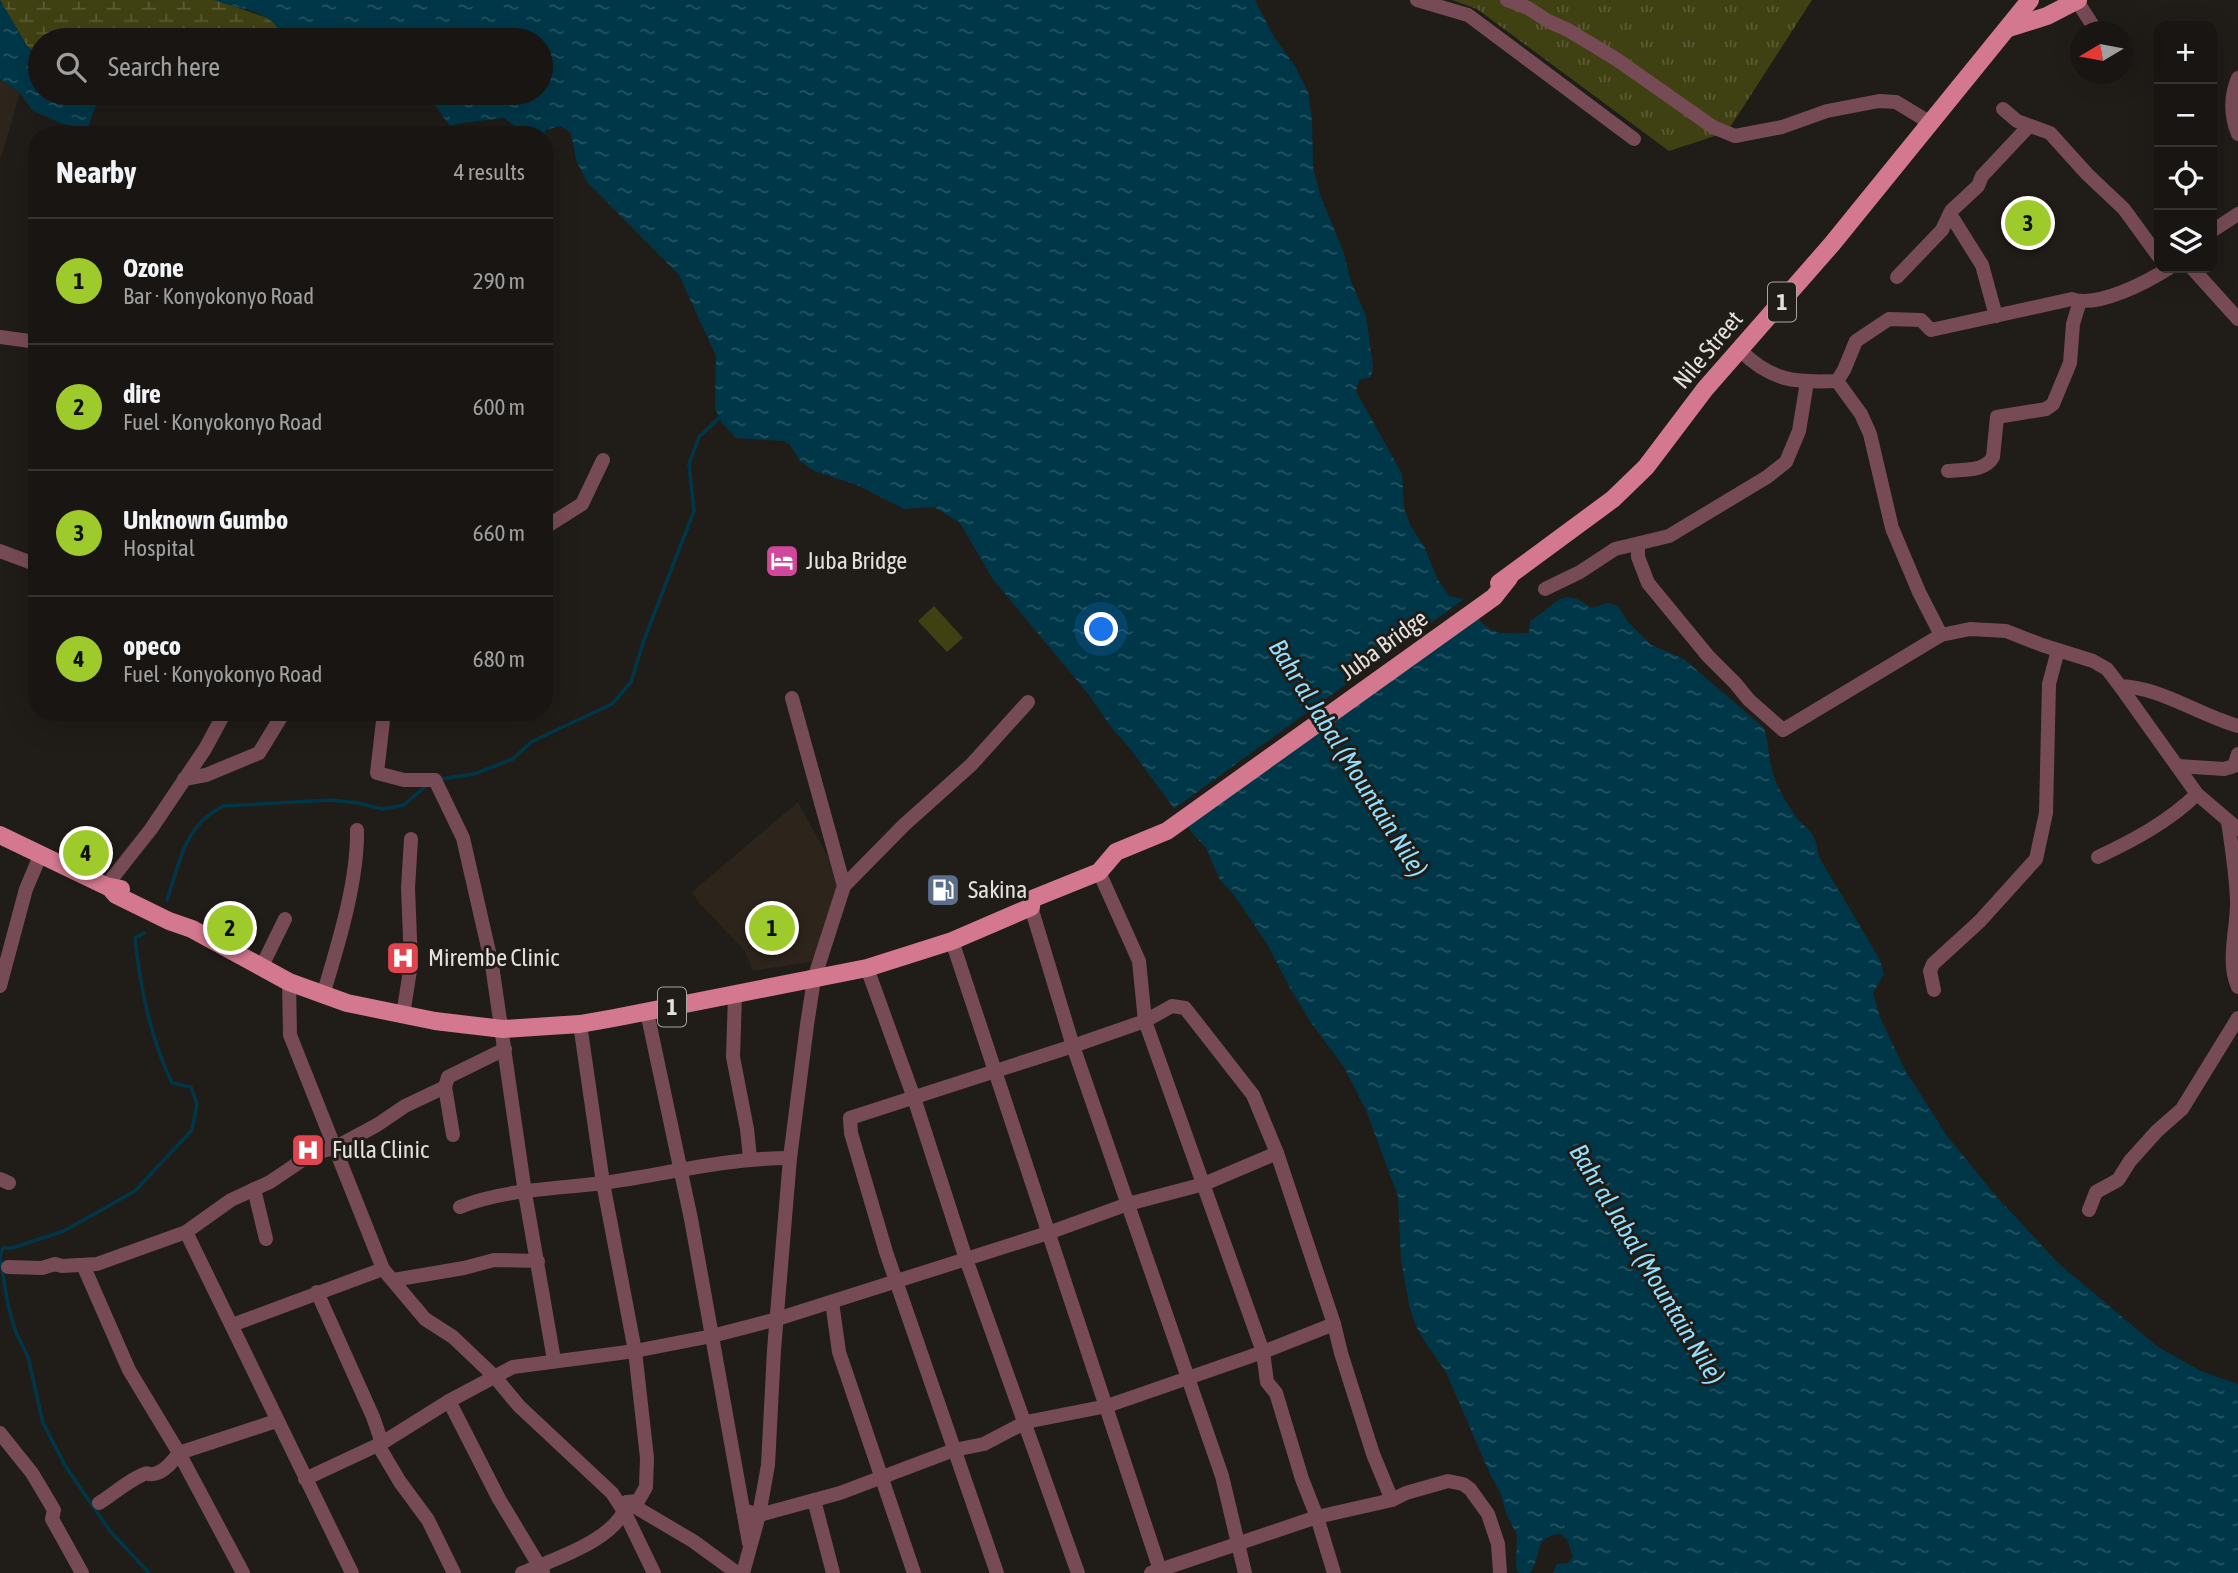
<!DOCTYPE html>
<html lang="en">
<head>
<meta charset="utf-8">
<style>
  :root { --surface:#181512; --page:#252220; --text:#f1f3f6; --muted:#9f9f9f; --line:#363432; --accent:#9fca2c }
  body { margin:0; font-family:"Asap Condensed",sans-serif; background:var(--page); color:var(--text) }
  .controls { position:absolute; right:21px; top:21px; display:grid; overflow:hidden; border-radius:14px; box-shadow:0 7px 28px #0002 }
  .controls button { width:63px; height:63px; display:grid; place-items:center; padding:0; border:0; border-bottom:2px solid var(--line); background:var(--surface); color:var(--text); font:35px sans-serif }
  .compass { position:absolute; left:2070px; top:21px; width:63px; height:63px; border-radius:50%; background:var(--surface); box-shadow:0 7px 28px #0002; rotate:260deg }
  .you { position:absolute; left:1102px; top:630px; width:24px; height:24px; margin:-18px; border:5px solid #fff; border-radius:50%; background:#1a73e8; box-shadow:0 0 0 10px #1a73e833 }
  .badge { display:grid; place-items:center; width:46px; height:46px; border-radius:50%; background:var(--accent); color:#111; font-size:23px; font-weight:700 }
  .pin { position:absolute; translate:-50% -50%; border:4px solid #fff; box-shadow:0 2px 7px #0006 }
  .list { margin:0; padding:0; list-style:none }
  h2 { display:flex; justify-content:space-between; align-items:center; height:91px; margin:0; padding:0 28px; font-size:30px }
  h2 small { font-size:23px; font-weight:400; color:var(--muted) }
  .list li { display:grid; grid-template-columns:46px 1fr auto; gap:21px; align-items:center; box-sizing:border-box; height:126px; padding:0 28px; border-top:2px solid var(--line) }
  .list b { display:block; font-size:26px; white-space:nowrap }
  .list p { margin:0; font-size:23px; white-space:nowrap; color:var(--muted) }
  .list em { font-size:23px; font-style:normal; color:var(--muted) }
  .icon { flex:none; width:38px; height:38px; fill:none; stroke:currentColor; stroke-width:2; stroke-linecap:round; stroke-linejoin:round }
  .map { position:relative; flex:none; width:2238px; height:1573px; overflow:hidden }
  .search { position:absolute; background:var(--surface); box-shadow:0 7px 28px #0002; left:28px; top:28px; width:525px; height:77px; display:flex; align-items:center; gap:18px; box-sizing:border-box; padding:0 24px; border-radius:38px; color:var(--muted); font-size:26px }
  .panel { position:absolute; background:var(--surface); box-shadow:0 7px 28px #0002; left:28px; top:126px; width:525px; height:595px; border-radius:28px }
  .map>svg:first-child { display:block }
</style>
</head>
<body>
<div class="map">
<svg width="2238" height="1573" viewBox="0 0 2238 1573">
  <defs>
    <pattern id="grass-tufts" width="24" height="20" patternUnits="userSpaceOnUse" patternTransform="scale(1.75)"><rect width="24" height="20" fill="#404113"/><path d="M3 7l-1-3M5 7V3M7 7l1-3M15 17l-1-3M17 17v-4M19 17l1-3" fill="none" stroke="#5b5c35"/></pattern>
    <pattern id="wetland-marsh" width="20" height="14" patternUnits="userSpaceOnUse" patternTransform="scale(1.75)"><rect width="20" height="14" fill="#404113"/><path d="M1 5h8M5 5V1M11 12h8M15 12V8" fill="none" stroke="#5b5c35"/></pattern>
    <pattern id="water-ripples" width="26" height="14" patternUnits="userSpaceOnUse" patternTransform="scale(1.75)"><rect width="26" height="14" fill="#003748"/><path d="M2 4q2-2 4 0t4 0M15 11q2-2 4 0t4 0" fill="none" stroke="#255462"/></pattern>
  </defs>
  <rect width="100%" height="100%" fill="#201c18"/>
  <g fill="#2d241c">
    <path d="M0,79l20,14 -20,67z"/>
    <path d="M798,802l44,81 -27,78 -62,10 -8,-20 -46,-48 -7,-11z"/>
  </g>
  <path fill="url(#grass-tufts)" d="M1452,0h360l-85,132 -58,19 -192,-142z"/>
  <path fill="url(#wetland-marsh)" d="M0,0h215l53,18 9,8 4,14h-241v16l-13,-10z"/>
  <path fill="#404113" d="M934,606l29,32 -16,14 -29,-31z"/>
  <g fill="url(#water-ripples)">
    <path d="M0,0l27,46 13,10v37h82l-23,3 -11,32 -25,-4 -30,-13 -13,-18 -20,-14z"/>
    <path d="M215,0h1040l19,37 21,29 13,26 4,28 1,46 7,29 24,58 6,26 16,37 7,50 -2,11 -12,3 -3,11 46,83 2,34 6,17 15,23 12,30 12,18 17,4c22,34 23,34 63,33l1,-12c24,-13 31,-38 61,-13l17,-5 10,3 10,16 23,23 33,14 80,69c4,12 4,21 6,33 3,18 12,35 22,50 14,22 23,15 27,46l61,103 4,14 -11,19 7,24 25,53 42,66 49,60 62,67 100,84 45,25 35,12v189h-685l4,-9 11,-1 5,-6 -6,-18 -7,-5c-28,3 -17,21 -30,39h-11l-3,-5 1,-33 -11,-22 -5,-19 -11,-20 -44,-102 -19,-27 -10,-17 -7,-19 -9,-49 -3,-64 -32,-86 -22,-43 -32,-43 -22,-36 -24,-46 -32,-47 -14,-15 -14,-32 -13,-14 -62,-84 -20,-23 -22,-32 -97,-117 -32,-55 -26,-16 -30,2 -47,-24 -43,-14 -14,-10 -10,-16 -6,-4 -48,-3 -14,-15 -7,-15 1,-52 -37,-81 -92,-93 -11,-22 -5,-27 -11,-7 -15,4 1,20 -2,-15h-18l-22,-17 -42,5 -12,3 -24,-33h115v-53h-260c-2,-30 -43,-30 -66,-40z"/>
  </g>
  <path fill="#201c18" d="M1467,597l12,17 -295,213 -13,-16z"/>
  <g fill="none" stroke-linecap="round" stroke-linejoin="round">
    <g stroke="#003748" stroke-width="3.5">
      <path d="M441,779l33,-5 39,-15 18,-17 81,-38 19,-22 13,-42 50,-129 -5,-47 10,-27 24,-23"/>
      <path d="M167,900c14,-40 16,-73 56,-94l108,-6 27,3 25,6 21,-4 23,-20"/>
      <path d="M144,933l-9,5c5,49 16,101 37,145l19,4 6,17 -5,26 -57,61 -71,40 -52,17h-9l-3,8 8,49 7,25 13,27 15,66 23,44 44,64 39,42"/>
    </g>
    <g stroke="#774b55" stroke-width="14">
      <path d="M1417,0l51,15 166,124"/>
      <path d="M1507,0l21,8 20,13 20,9 48,29 97,68 22,9 47,-9 45,-16 52,-10 17,1 33,20"/>
      <path d="M2077,1l20,31"/>
      <path d="M2238,78c-8,19 -8,36 0,56"/>
      <path d="M2003,109l14,12 33,12 37,41 37,35 35,48"/>
      <path d="M1950,214l32,51 14,51"/>
      <path d="M2212,231l26,-17"/>
      <path d="M2192,268l46,51"/>
      <path d="M1897,277l45,-47 9,-19 27,-25 4,-10 47,-50"/>
      <path d="M0,337l37,5"/>
      <path d="M1740,350c31,31 55,33 97,31l7,-11 12,-29 33,-22 32,1 10,10 141,-31c26,9 75,-17 97,-31"/>
      <path d="M1837,381l24,33 9,20 22,94 27,64 22,43 29,-6 36,2 36,14 51,16 14,8 13,17c40,1 79,29 118,40"/>
      <path d="M1948,471c15,-2 37,1 45,-14l4,-40 49,-8 7,-5 17,-41 3,-39 7,-23"/>
      <path d="M544,528l38,-24 21,-44"/>
      <path d="M1638,544v13l10,26 60,73 27,27 14,17 34,30 158,-95"/>
      <path d="M0,551l32,12 5,-7"/>
      <path d="M1545,589l35,-17 35,-23 54,-13 98,-59 19,-15 13,-31 8,-49"/>
      <path d="M2120,686l77,108 41,35"/>
      <path d="M792,698l52,188"/>
      <path d="M384,712l-7,61 27,7h31l28,58 29,127 33,228 29,167"/>
      <path d="M2178,766l46,3 10,-3 4,-12"/>
      <path d="M184,779l22,-4 53,-22 25,-41"/>
      <path d="M2228,822c4,26 8,52 9,78 1,27 -11,61 1,87"/>
      <path d="M2098,857c36,-17 70,-35 99,-63"/>
      <path d="M1099,872l40,89 6,60 118,331 4,30 9,11 26,86 15,38 17,56"/>
      <path d="M106,886l45,-57 54,-80 20,-37"/>
      <path d="M1031,907l42,139 149,430 23,97"/>
      <path d="M952,941l208,629"/>
      <path d="M261,968l24,-49"/>
      <path d="M867,968l47,130 52,161 112,314"/>
      <path d="M289,982l1,53 93,234 42,50 28,18 41,39 25,30 93,87 13,20 29,60"/>
      <path d="M0,986l26,-97 14,-33"/>
      <path d="M1934,990l-4,-19 3,-7 47,-43 56,-62 10,-46 3,-129 9,-34"/>
      <path d="M323,995c15,-50 35,-114 34,-165"/>
      <path d="M735,995l-2,62 14,72 3,29"/>
      <path d="M647,1012l44,207 58,324"/>
      <path d="M403,1015l8,-51 -3,-76 3,-49"/>
      <path d="M445,1087l8,48"/>
      <path d="M0,1179l9,4"/>
      <path d="M254,1189l12,50"/>
      <path d="M460,1207c44,-18 97,-18 143,-24 63,-9 124,-25 187,-25"/>
      <path d="M2089,1210l7,-18 22,-12 12,-19 27,-30 25,-22 56,-91"/>
      <path d="M186,1232l166,341"/>
      <path d="M83,1265l46,105 50,83 64,120"/>
      <path d="M8,1267l34,1 13,-4 7,2 35,-2 89,-32 45,-32 39,-18 40,-27 26,-8 41,-22 28,-19 40,-19 3,-10 57,-28"/>
      <path d="M393,1280l71,-12 30,-8 44,1"/>
      <path d="M317,1292l56,125 9,26"/>
      <path d="M832,1302l7,50 75,221"/>
      <path d="M232,1325l151,-56"/>
      <path d="M449,1401l50,98 44,73"/>
      <path d="M0,1433l32,40 22,37 -2,9 30,54"/>
      <path d="M378,1445l22,37 28,38 26,53"/>
      <path d="M305,1479l77,-36 67,-42 64,-34 122,-16 77,-15 65,-17 271,-86 80,-29 76,-20 73,-31"/>
      <path d="M814,1500l19,73"/>
      <path d="M627,1502l66,39 44,32"/>
      <path d="M99,1503c15,-9 27,-21 43,-28 8,-4 3,0 11,-1 11,-1 20,-13 26,-21l97,-32"/>
      <path d="M743,1510l16,5 81,-22 114,-43 30,-6 42,-22 81,-16 156,-54 71,-28"/>
      <path d="M522,1573c32,-14 98,-34 105,-71l11,-1 8,-14 1,-29 -12,-107 -32,-168 -23,-159"/>
      <path d="M743,1573l16,-58 9,-50 6,-115 16,-192 17,-133 7,-46 30,-93 60,-61 67,-60 57,-63"/>
      <path d="M997,1573l-111,-321 -35,-119 -1,-15 223,-72 72,-25 27,-15 13,2 68,87 24,58 57,171 7,29 32,101 19,46"/>
      <path d="M1151,1573l166,-56 75,-17 14,-7 42,-12 15,3 7,5 18,25 10,30 2,29"/>
    </g>
    <g stroke="#d3788e" stroke-width="18">
      <path d="M2009,28l38,-12 31,-16"/>
      <path d="M1499,583l114,-84 33,-32 59,-78 127,-145 198,-244"/>
      <path d="M0,835l106,51 15,3"/>
      <path d="M110,888l6,7 53,26 23,8 97,53 58,21 88,18 68,8 77,-5 34,-6 253,-50 85,-27 79,-34 1,-8 67,-27 17,-20 51,-21 327,-234 15,-19"/>
    </g>
  </g>
  <defs>
    <g id="hotel-square" transform="scale(1.75)"><rect x="-9" y="-9" width="18" height="18" rx="4" fill="#d1479c" stroke="#201c18"/><path d="M-6-4.5h1.5V1H6V5H4.5V3h-9V5H-6ZM-4 0a1.8 1.8 0 1 1 3.6 0ZM.5 0V-2.5h3Q6-2.5 6 0Z" fill="#fff"/></g>
    <g id="fuel-square" transform="scale(1.75)"><rect x="-9" y="-9" width="18" height="18" rx="4" fill="#5c6f8a" stroke="#201c18"/><path d="M-5.5-6h7V0h2V4h1.3V-2.5L3-4.5l.8-.8L6-3V5H2.5V1h-1V6h-7ZM-4.2-4.7v3.2H.2V-4.7Z" fill="#fff"/></g>
    <g id="hospital-square" transform="scale(1.75)"><rect x="-9" y="-9" width="18" height="18" rx="4" fill="#e0444e" stroke="#201c18"/><path d="M-5-5h3v3.5h4V-5h3V5h-3V1.5h-4V5h-3Z" fill="#fff"/></g>
  </defs>
  <g fill-rule="evenodd">
    <use href="#hotel-square" x="782" y="561"/>
    <use href="#fuel-square" x="943" y="890"/>
    <use href="#hospital-square" x="403" y="958"/>
    <use href="#hospital-square" x="308" y="1150"/>
  </g>
  <g text-anchor="middle" stroke-width="6" stroke-linejoin="round" paint-order="stroke">
    <g fill="#201c18" stroke="#a8a5a3" stroke-width="2">
      <rect x="1768" y="282.5" width="28" height="39" rx="5"/>
      <rect x="658" y="987.5" width="28" height="39" rx="5"/>
    </g>
    <g font-size="23" font-weight="bold" fill="#e3e0de">
      <text x="1782" y="310">1</text>
      <text x="672" y="1015">1</text>
    </g>
    <g font-size="24" fill="#e3e0de" stroke="#201c18">
      <text transform="translate(1708 350) rotate(-50)" y="8">Nile Street</text>
      <text transform="translate(1384 645) rotate(-36)" y="8">Juba Bridge</text>
    </g>
    <g font-size="24" fill="#e3e0de" stroke="#201c18" text-anchor="start">
      <text x="806" y="569">Juba Bridge</text>
      <text x="968" y="898">Sakina</text>
      <text x="428" y="966">Mirembe Clinic</text>
      <text x="332" y="1158">Fulla Clinic</text>
    </g>
    <g font-size="26" font-style="italic" fill="#93defc" stroke="#201c18">
      <text transform="translate(1348 758) rotate(58)" y="9">Bahr al Jabal (Mountain Nile)</text>
      <text transform="translate(1647 1264) rotate(59)" y="9">Bahr al Jabal (Mountain Nile)</text>
    </g>
  </g>
</svg>
<div class="controls">
<button>+</button>
<button>−</button>
<button><svg class="icon" aria-label="locate" viewBox="0 0 24 24"><circle cx="12" cy="12" r="6"/><path d="M12 2v4M12 18v4M2 12h4M18 12h4"/></svg></button>
<button><svg class="icon" aria-label="layers" viewBox="0 0 24 24"><path d="M12 4l9 5-9 5-9-5zM3 14l9 5 9-5"/></svg></button>
</div>
<svg class="compass" viewBox="-18 -18 36 36"><path d="M0-13l5 13h-10z" fill="#e53935"/><path d="M0 13l5-13h-10z" fill="#9f9f9f"/></svg>
<div class="you"></div>
<div class="pin badge" style="left:772px;top:928px">1</div>
<div class="pin badge" style="left:230px;top:928px">2</div>
<div class="pin badge" style="left:2028px;top:223px">3</div>
<div class="pin badge" style="left:86px;top:853px">4</div>
<div class="search"><svg class="icon" aria-label="search" viewBox="0 0 24 24"><circle cx="10" cy="10" r="6"/><path d="M15 15l6 6"/></svg>Search here</div>
<section class="panel">
<h2>Nearby<small>4 results</small></h2>
<ul class="list">
<li><span class="badge">1</span><div><b>Ozone</b><p>Bar · Konyokonyo Road</p></div><em>290 m</em></li>
<li><span class="badge">2</span><div><b>dire</b><p>Fuel · Konyokonyo Road</p></div><em>600 m</em></li>
<li><span class="badge">3</span><div><b>Unknown Gumbo</b><p>Hospital</p></div><em>660 m</em></li>
<li><span class="badge">4</span><div><b>opeco</b><p>Fuel · Konyokonyo Road</p></div><em>680 m</em></li>
</ul>
</section>
</div>
</body>
</html>
